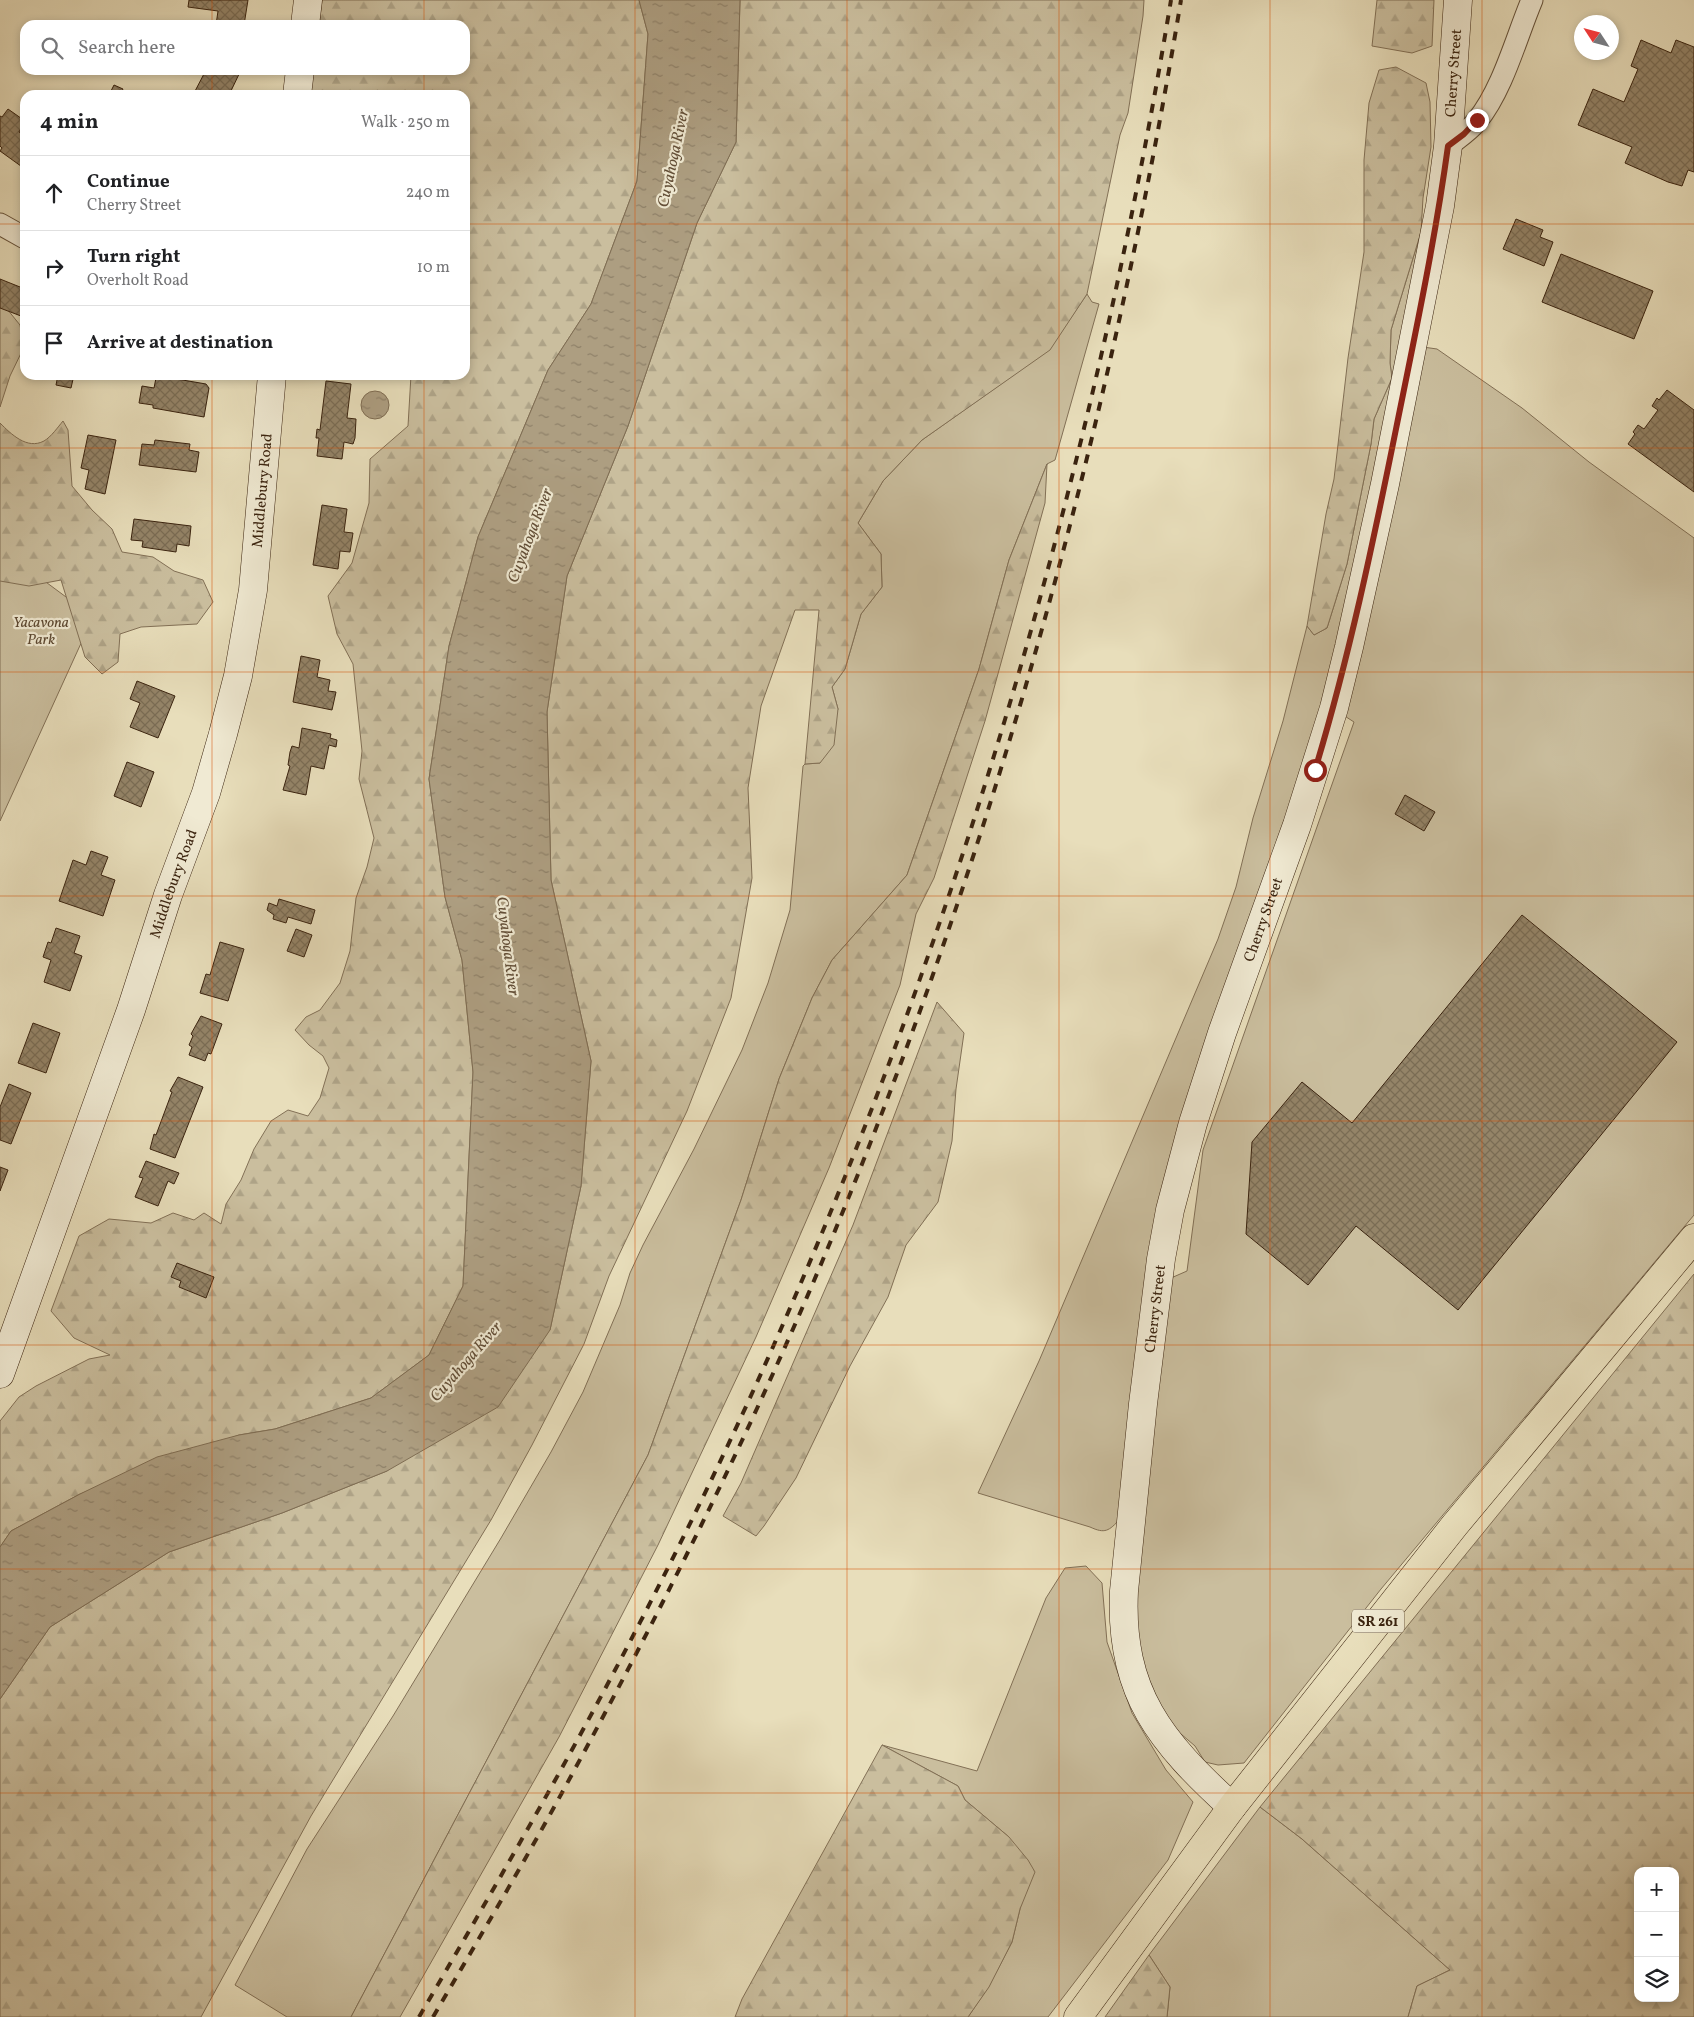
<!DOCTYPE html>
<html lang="en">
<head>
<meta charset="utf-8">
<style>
  :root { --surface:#fff; --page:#f2f2f2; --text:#202124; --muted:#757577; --line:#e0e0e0 }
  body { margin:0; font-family:Vollkorn,serif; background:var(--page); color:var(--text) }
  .controls { position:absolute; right:15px; bottom:15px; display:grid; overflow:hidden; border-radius:10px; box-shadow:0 2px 8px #0003 }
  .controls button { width:45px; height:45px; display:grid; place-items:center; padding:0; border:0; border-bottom:1px solid var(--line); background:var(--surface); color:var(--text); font:25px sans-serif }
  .compass { position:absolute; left:1574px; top:15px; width:45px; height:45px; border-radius:50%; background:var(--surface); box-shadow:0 2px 8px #0003; rotate:306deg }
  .stop { position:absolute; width:15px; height:15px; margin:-11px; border:4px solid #8f2418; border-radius:50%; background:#fff }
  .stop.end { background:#8f2418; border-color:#fff; box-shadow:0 1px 5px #0008 }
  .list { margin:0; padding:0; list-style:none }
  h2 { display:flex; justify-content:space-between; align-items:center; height:65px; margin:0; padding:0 20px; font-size:21px }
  h2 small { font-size:16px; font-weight:400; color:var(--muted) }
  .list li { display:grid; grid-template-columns:32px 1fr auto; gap:15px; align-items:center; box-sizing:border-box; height:75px; padding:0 20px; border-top:1px solid var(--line) }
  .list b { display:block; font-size:19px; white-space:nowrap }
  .list p { margin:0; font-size:16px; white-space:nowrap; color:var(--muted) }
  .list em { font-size:16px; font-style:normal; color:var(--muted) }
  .icon { flex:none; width:28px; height:28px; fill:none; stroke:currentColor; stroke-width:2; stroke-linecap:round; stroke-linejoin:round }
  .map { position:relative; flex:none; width:1694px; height:2017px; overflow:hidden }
  .search { position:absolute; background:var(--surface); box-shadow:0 2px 8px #0003; left:20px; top:20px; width:450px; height:55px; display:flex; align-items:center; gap:12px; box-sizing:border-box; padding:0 18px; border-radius:15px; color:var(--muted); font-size:19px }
  .panel { position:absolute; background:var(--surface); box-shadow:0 2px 8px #0003; left:20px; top:90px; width:450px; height:290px; border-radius:15px }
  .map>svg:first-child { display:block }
</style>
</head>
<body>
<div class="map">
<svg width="1694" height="2017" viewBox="0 0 1694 2017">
  <defs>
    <pattern id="forest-firs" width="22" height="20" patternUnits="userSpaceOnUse" patternTransform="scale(1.25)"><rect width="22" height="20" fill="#cabe9e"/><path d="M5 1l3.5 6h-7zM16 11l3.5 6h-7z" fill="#aea387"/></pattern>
    <pattern id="water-ripples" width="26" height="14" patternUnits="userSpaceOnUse" patternTransform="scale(1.25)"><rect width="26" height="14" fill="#ad9e81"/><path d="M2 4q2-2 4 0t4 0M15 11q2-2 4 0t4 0" fill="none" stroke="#8e8068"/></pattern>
    <pattern id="building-cross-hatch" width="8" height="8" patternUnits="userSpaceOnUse" patternTransform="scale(1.25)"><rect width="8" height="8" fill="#948468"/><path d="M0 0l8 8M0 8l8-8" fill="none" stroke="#7a6c54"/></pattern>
  </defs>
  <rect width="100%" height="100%" fill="#e8debb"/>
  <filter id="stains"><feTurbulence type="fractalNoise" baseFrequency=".004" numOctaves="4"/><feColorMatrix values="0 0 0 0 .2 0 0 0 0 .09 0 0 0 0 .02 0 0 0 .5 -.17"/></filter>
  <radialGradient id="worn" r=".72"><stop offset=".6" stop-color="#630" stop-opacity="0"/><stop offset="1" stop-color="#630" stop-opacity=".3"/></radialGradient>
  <g fill="#cabe9e" stroke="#827056">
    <path d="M1421,232l-79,415 -118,364 -104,508c-11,12 -15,15 -30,8l-112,-34 61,-132 179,-422 18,-52 17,-69 30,-97 24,-95 7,9 13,-7 20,-64 24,-120 3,-25 18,-41 -2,-15 1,-33z"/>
    <path d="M1087,294l5,8 7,2 -44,156 -8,4 -38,96 -30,109 -72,206 -75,85 -20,38 -33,81 -38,121 -93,255 -297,562h-64l-52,-32 72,-136 86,-133 108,-178 50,-86 32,-60 37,-87 10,-32 13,-28 51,-96 48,-99 26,-67 22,-73 13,-144 2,-2 15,-1 18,-54 -6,-22 13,-18 16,-55 21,-27 -1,-33 -23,-31 25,-42 39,-41 127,-90z"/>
    <path d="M1423,347l14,2 85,59 67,54 105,76v677l-313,374 -137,174 -26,2 -13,-3 -10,-16 -21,-18 -12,-19 -14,-30 -9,-25 -6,-75 38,-301 16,-7 16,-121 151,-428 -14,-9z"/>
    <path d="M0,548l93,69 -93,204z"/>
    <path d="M1086,1566l16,17 5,59 25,71 34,57 27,32 -25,58 -120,157h-80l21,-31 23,-44 8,-33 -11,-72 -44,-37 -7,-14 -76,-41 95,26 69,-173 19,-30z"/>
    <path d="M1260,1807l42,32 148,131 -33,16 -9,31h-241l3,-30 -21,-32z"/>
  </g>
  <g fill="url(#forest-firs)" stroke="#827056" fill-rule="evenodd">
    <path d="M322,0h317l9,34 -11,147 -46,123 -43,66 -70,167 -29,109 -20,133 16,118 17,63 11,112 -10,214 -34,69 -58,43 -96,31 -36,6 -159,59 -69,37 -11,16v-126l19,-24 17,-11 53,-27 21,-4 -36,-17 -23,-27 28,-75 30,-17 42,4 22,-10 21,7 10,-7 17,11 5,-20 15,-24 13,-31 17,-28 17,-11 20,6 12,-18 9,-30 -6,-12 -14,-11 -14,-15 11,-13 14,-7 20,-27 10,-32 6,-53 11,-31 7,-29 -15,-59 3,-28 -9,-87 -16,-30 -9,-38 24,-33 17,-60 1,-44 38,-33 3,-51h54v-280h-155l4,-25h151v-45h-146z"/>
    <path d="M740,0h404l-1,16 -15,97 -8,22 -33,159 -37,56 -128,90 -39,41 -25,42 23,31 1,33 -21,27 -16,55 -13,18 6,22 -4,36 -14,18 -15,1 14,-154h-24l-34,96 -13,82 4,90 -21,120 -44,113 -78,165 -25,68 -52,101 -41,75 -180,296 -110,201h-201v-318l50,-72 119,-75 113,-39 105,-42 163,-141 31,-144 10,-125 -40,-181 -4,-168 20,-136 61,-150 69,-203 39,-81z"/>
    <path d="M1377,0h57l-2,46 -20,7 -40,-7z"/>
    <path d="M1396,67l30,16 4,19 1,45 -8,51 -2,34 -30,98 -1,33 2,15 -18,41 -3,25 -24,120 -20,64 -13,7 -7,-9 19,-112 8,-35 14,-121 16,-106v-92l5,-57 10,-33z"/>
    <path d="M3,304l17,21 4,22 -14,29 -10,31v-102z"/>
    <path d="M63,421l5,9 4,56 20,24 20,19 10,23 31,5 21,14 29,9 10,22 -16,22 -56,3 -21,7 -2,28 -16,12 -17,-17 -24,-77 -32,6 -29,-5v-158c11,11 27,27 44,18 7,-4 14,-14 19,-20z"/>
    <path d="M1047,464l-2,39 -60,218 -51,157 -18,36 -16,71 -71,183 -73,169 -98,208 -99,192 -159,280h-49l297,-562 93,-255 38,-121 33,-81 20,-38 75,-85 72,-206 30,-109z"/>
    <path d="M937,1002l27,31 -8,56 -4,52 -14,61 -32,43 -18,52 -38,69 -54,112 -32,48 -8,10 -33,-20 18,-33 112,-258z"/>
    <path d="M1694,1274v743h-286l9,-31 33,-16 -148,-131 -42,-32zM1638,1871h37v127h-37z"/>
    <path d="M882,1745l76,41 7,14 44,37 19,23 7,12 -15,37 -8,33 -23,45 -21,30h-233l7,-18z"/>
    <path d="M1149,1955l21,32 -3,30h-62z"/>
  </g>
  <g fill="url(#water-ripples)" stroke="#7f6d53">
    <path d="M639,0h101l-4,142 -39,81 -69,203 -61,150 -20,136 4,168 40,181 -10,125 -31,144 -52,77 -111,64 -105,42 -113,39 -119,75 -50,72v-152l11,-16 69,-37 77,-37 82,-22 36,-6 96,-31 58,-43 34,-69 10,-214 -11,-112 -17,-63 -16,-118 20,-133 29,-109 70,-167 43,-66 46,-123 11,-147z"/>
    <circle cx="375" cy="405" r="14"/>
  </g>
  <g fill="url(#building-cross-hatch)" stroke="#3a230f">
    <path d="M189,0h59l-4,25h-28l2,-14 -30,-4z"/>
    <path d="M1641,40l30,13 5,-13 18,7v125l-6,-2 -6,16 -14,-4 -43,-19 7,-16 -54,-22 15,-36 31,13 14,-33 -7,-3z"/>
    <path d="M206,70h35l-12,25h-36z"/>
    <path d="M114,85l9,4 -3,6 -10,-2z"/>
    <path d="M8,109l17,12 -6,11 6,4v33l-25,-18 2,-3 -2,-2v-30l2,1z"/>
    <path d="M1516,219l27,11 -3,7 13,5 -9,24 -41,-17z"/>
    <path d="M1561,254l92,37 -19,48 -92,-37z"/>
    <path d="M0,279l25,10v17l-4,10 -21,-8z"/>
    <path d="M58,375h16l-3,13 -15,-3z"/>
    <path d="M159,376l47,8 3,4 -5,29 -51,-9v-3l-14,-2 3,-17 12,2 2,-10z"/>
    <path d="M326,381l25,3 -4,34 9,1 -1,19 -2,6 -9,-2 -2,17 -25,-3 2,-18h-3l1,-9 3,1z"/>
    <path d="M1667,390l27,20v82l-66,-48 7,-10 -2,-2 5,-7 6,4 14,-19 -6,-4 5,-8 2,2z"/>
    <path d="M88,435l28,5 -11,54 -20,-5 4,-19 -8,-2z"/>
    <path d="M155,440l35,4 -1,6 10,2 -3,20 -57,-7 3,-21 12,1z"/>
    <path d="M322,505l25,4 -3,23 9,1 -3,19 -10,-1 -2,18 -25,-4z"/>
    <path d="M134,519l57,7 -2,20 -12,-2 -1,8 -34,-5 1,-6 -12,-1z"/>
    <path d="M301,656l19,4 -3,17 13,3 -2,11 8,1 -4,18 -39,-8z"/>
    <path d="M137,681l38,15 -17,42 -28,-11 10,-24 -10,-4z"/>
    <path d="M302,728l29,6 -1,4 7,2 -1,7 -7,-2 -5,24 -13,-3 -5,29 -23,-5 7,-24 -2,-1 2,-13 2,-6 7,2z"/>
    <path d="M127,762l27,10 -13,35 -27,-11z"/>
    <path d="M1405,795l30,17 -11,19 -29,-17z"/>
    <path d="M91,851l17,6 -7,18 14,5 -12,36 -44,-15 14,-41 13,5z"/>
    <path d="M279,899l36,11 -4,14 -23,-7 -2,6 -13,-4 1,-4 -7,-5 2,-7 8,3z"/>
    <path d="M1522,915l155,127 -219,268 -102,-84 -48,59 -62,-51 6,-92 50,-60 50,41z"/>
    <path d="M56,928l24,8 -6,17 8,3 -12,35 -26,-9 7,-22 -8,-3 5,-15 3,1z"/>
    <path d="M296,929l16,6 -8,22 -17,-6z"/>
    <path d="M220,942l24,7 -16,52 -28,-8 6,-19 4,1z"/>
    <path d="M201,1016l21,8 -11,30 -3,-1 -3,8 -16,-6 3,-8 -3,-2 4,-9 -2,-2z"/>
    <path d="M33,1023l27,10 -14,40 -28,-10z"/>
    <path d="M178,1077l25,10 -28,71 -25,-9 4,-15 2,1 16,-43 -2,-1z"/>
    <path d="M9,1084l22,9 -20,51 -11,-4v-33z"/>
    <path d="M146,1161l33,12 -5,11 -6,-3 -10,25 -23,-9 8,-19 -4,-1z"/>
    <path d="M0,1167l8,3 -8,21z"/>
    <path d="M177,1263l37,14 -8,21 -27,-11 2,-6 -10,-4z"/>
  </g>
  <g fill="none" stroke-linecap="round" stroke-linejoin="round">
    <g stroke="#66523a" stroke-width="23">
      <g id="street">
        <path d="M1448,146c10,-8 21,-15 29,-25 26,-32 39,-83 55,-121"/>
        <path d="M0,224l25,14"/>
      </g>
    </g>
    <g stroke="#3a230f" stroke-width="29">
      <g id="secondary">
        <path d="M305,25l3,-25"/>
        <path d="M297,95l3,-25"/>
        <path id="s1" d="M0,1374l131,-364 37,-115 38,-102 17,-59 15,-58 15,-86 19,-215"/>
        <path id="s2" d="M1232,1807c-71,-65 -113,-114 -108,-216l19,-187 18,-145 9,-49 23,-87 29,-90 75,-208 37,-117 15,-61 36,-163 55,-278 8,-60 10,-146"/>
      </g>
    </g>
    <g stroke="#3a230f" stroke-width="29">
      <path id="primary" d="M1078,2017l154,-210 222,-281 240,-288"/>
    </g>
    <use href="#street" stroke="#f0ead3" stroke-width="21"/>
    <use href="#secondary" stroke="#f0ead3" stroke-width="28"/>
    <use href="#primary" stroke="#e8debb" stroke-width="28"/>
    <g stroke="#3a230f" stroke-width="4" stroke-dasharray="9 9" stroke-linecap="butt">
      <path d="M419,2017c42,-72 84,-144 125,-217 71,-126 138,-256 199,-387 207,-448 348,-927 428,-1413"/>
      <path d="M433,2017c42,-72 85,-144 125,-217 92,-168 179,-340 255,-517 175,-410 295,-843 368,-1283"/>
    </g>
  </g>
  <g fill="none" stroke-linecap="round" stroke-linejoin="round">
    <path stroke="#8f2418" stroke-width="6" d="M1315,770c34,-112 58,-227 81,-341 19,-94 39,-188 52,-283l16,-12 13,-14"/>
  </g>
  <path fill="none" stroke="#d7540c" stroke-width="1" stroke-opacity="0.55" d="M212,0v25M424,0v25M635,0v2017M847,0v2017M1059,0v2017M1270,0v2017M1482,0v2017M212,70v25M424,70v25M0,224h25M465,224h1229M212,375v1642M424,375v1642M0,448h1694M0,672h1694M0,896h1694M0,1121h1694M0,1345h1694M0,1569h1694M0,1793h1694"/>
  <g text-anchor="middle" stroke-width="4.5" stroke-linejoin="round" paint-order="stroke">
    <rect fill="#f0ead3" stroke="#715f4a" stroke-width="1" x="1352" y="1609.5" width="52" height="23" rx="4"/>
    <g font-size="14" font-weight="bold" fill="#3a230f">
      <text x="1378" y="1626">SR 261</text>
    </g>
    <g font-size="15" fill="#3a230f" stroke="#f0ead3">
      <text dy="5" stroke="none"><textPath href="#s2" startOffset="1811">Cherry Street</textPath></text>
      <text dy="5" stroke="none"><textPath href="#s1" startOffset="925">Middlebury Road</textPath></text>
      <text dy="5" stroke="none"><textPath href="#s1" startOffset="520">Middlebury Road</textPath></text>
      <text dy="5" stroke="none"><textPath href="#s2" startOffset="941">Cherry Street</textPath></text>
      <text dy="5" stroke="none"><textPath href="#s2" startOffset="536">Cherry Street</textPath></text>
    </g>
    <g font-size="15" font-style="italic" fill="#5e4a33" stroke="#f0ead3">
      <text x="41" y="627">Yacavona<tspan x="41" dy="17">Park</tspan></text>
    </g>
    <g font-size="16" font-style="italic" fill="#624e37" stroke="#f0ead3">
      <text transform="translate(672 158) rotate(-78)" y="6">Cuyahoga River</text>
      <text transform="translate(529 535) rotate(-69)" y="6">Cuyahoga River</text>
      <text transform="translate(509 946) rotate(83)" y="6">Cuyahoga River</text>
      <text transform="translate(465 1361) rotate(-49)" y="6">Cuyahoga River</text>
    </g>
  </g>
  <rect width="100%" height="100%" filter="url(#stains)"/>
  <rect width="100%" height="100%" fill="url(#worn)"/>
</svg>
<div class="controls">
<button>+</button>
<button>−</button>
<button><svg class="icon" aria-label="layers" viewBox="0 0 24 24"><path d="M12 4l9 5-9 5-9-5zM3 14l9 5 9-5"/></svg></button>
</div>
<svg class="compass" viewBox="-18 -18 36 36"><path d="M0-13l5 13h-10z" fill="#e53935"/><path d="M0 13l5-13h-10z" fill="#757577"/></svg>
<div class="stop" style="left:1315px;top:770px"></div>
<div class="stop end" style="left:1477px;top:120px"></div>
<div class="search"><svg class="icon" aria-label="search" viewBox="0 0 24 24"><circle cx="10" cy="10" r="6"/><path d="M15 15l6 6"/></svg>Search here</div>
<section class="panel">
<h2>4 min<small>Walk · 250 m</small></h2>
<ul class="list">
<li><svg class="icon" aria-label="ahead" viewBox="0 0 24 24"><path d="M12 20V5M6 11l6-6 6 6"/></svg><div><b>Continue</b><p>Cherry Street</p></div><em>240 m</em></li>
<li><svg class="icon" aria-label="right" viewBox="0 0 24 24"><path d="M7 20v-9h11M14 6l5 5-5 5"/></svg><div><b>Turn right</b><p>Overholt Road</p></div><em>10 m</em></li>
<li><svg class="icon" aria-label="arrive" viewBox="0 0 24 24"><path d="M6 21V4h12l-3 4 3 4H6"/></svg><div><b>Arrive at destination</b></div></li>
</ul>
</section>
</div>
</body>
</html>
